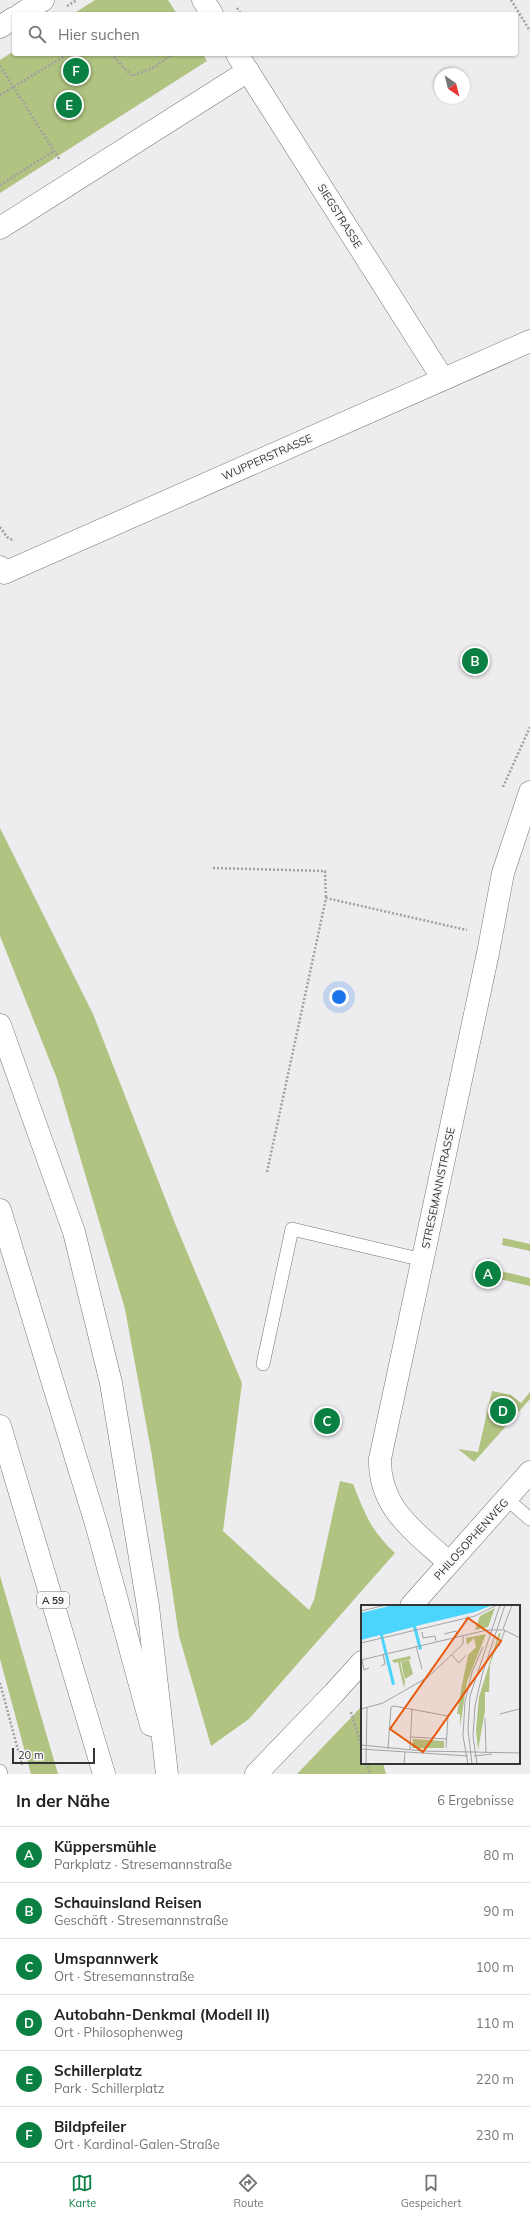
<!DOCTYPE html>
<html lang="de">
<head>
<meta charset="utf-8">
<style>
  :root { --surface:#fff; --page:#f6f6f6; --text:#222; --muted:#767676; --line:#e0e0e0; --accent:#0b8043 }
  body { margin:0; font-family:Mulish,sans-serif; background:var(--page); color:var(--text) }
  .compass { position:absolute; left:434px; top:68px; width:36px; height:36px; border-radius:50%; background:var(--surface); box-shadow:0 1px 3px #0004; rotate:145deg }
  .scale { position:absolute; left:12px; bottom:10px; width:83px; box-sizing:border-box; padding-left:4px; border:2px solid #343435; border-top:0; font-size:11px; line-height:14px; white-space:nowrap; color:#343435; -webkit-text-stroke:3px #fafafd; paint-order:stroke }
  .you { position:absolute; left:339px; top:997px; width:14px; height:14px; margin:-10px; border:3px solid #fff; border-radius:50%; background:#1a73e8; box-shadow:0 0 0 6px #1a73e833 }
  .badge { display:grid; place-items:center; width:26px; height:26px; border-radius:50%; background:var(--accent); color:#fff; font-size:13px; font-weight:700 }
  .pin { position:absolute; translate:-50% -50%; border:2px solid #fff; box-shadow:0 1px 4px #0006 }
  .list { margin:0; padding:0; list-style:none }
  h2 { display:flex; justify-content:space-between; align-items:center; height:52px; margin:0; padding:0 16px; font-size:17px }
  h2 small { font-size:13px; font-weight:400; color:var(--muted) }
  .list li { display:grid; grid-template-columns:26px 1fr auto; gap:12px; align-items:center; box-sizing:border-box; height:56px; padding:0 16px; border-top:1px solid var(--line) }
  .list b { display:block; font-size:15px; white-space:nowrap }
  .list p { margin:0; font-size:13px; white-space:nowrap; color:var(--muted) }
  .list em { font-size:13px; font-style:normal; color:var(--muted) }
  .icon { flex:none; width:22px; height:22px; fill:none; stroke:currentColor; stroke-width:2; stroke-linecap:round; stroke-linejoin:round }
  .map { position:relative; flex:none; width:530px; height:1774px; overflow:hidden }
  .search { position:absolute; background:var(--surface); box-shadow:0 1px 3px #0004; left:12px; right:12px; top:12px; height:44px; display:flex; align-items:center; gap:10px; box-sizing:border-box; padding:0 14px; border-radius:4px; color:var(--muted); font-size:15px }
  .sheet { height:388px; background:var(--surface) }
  nav { display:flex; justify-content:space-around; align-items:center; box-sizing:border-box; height:56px; border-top:1px solid var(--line); background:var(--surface); font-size:11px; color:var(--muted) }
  nav a { display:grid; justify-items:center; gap:2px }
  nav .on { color:var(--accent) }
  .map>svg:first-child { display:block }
</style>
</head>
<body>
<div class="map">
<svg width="530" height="1774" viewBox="0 0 530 1774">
  <rect width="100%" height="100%" fill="#ededef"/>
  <g fill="#b1c380">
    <path d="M95,0h73l9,14h-104z"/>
    <path d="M14,51v3h189l4,7 -207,132v-133z"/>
    <path d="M0,828l93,186 81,207 68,162 -19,148 86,79 5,-10 26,-119 13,3c13,32 17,45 42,69l-146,166 -38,27 -32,-110 -27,-180 -27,-147 -68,-230 -57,-143z"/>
    <path d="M503,1238l27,6v7l-28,-6z"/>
    <path d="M496,1270l34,8v8l-36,-8z"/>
    <path d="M492,1391l19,4 10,8 9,-11v7l-56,63 -16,-13 20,3z"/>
    <path d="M0,1576l58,198h-27l-31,-115z"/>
    <path d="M362,1706v57h21l3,11h-89z"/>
  </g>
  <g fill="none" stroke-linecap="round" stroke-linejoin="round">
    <g stroke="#767678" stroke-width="14">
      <g id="lane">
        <path d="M263,1364l29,-135 131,31"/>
        <path d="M507,1499l23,20"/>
        <path d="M0,1771l1,3"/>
      </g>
    </g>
    <g stroke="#767678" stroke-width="23">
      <g id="street">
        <path d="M203,0l9,14"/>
        <path d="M237,54l206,325"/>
        <path d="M0,228l248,-157"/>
        <path d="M0,567l4,6 526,-232"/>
        <path d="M449,1563c-33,-31 -70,-54 -69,-104l108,-506 15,-80 27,-81"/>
        <path d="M411,1606l119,-134"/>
        <path d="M256,1774l78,-81 28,-31"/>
      </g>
    </g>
    <g stroke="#767678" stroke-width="23">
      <g id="secondary">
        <path d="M21,14l22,-14"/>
        <path d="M0,27l14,-9"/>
      </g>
    </g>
    <g stroke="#767678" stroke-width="23">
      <g id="highway">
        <path d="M0,1025l74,207 37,151 37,223 19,168"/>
        <path d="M0,1210l97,317 54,198"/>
        <path d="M0,1426l104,348"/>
      </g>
    </g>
    <g stroke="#a0a0a1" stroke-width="2.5" stroke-dasharray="2 2" stroke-linecap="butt">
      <path d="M511,0l19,31"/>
      <path d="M67,6l10,-6"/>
      <path d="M237,8l4,6"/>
      <path d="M111,54l21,22 23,-9 17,-13"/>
      <path d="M0,66l60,94"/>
      <path d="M0,95l68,-41"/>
      <path d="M0,185l54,-34"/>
      <path d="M0,527l7,10 7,4"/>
      <path d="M503,787l27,-60"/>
      <path d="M213,868l112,3 1,27"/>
      <path d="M267,1172l59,-274 141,32"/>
      <path d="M0,1683l22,82"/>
      <path d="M351,1712l11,36"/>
      <path d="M366,1763l4,11"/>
    </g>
    <use href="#lane" stroke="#fff" stroke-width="13"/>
    <use href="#street" stroke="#fff" stroke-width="22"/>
    <use href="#secondary" stroke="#fff" stroke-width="22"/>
    <use href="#highway" stroke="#fff" stroke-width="22"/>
  </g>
  <g text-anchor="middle" stroke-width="4" stroke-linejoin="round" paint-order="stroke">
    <rect fill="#fafafd" stroke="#6f6f71" stroke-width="1" x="37" y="1592" width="32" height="16" rx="3"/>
    <g font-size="10" font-weight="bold" fill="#343435">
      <text x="53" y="1604">A 59</text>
    </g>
    <g font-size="11" fill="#343435" stroke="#fafafd">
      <text transform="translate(340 216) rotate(58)" y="4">SIEGSTRASSE</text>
      <text transform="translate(267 457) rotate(-24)" y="4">WUPPERSTRASSE</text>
      <text transform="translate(438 1188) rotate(-78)" y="4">STRESEMANNSTRASSE</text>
      <text transform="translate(471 1539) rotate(-48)" y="4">PHILOSOPHENWEG</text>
    </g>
  </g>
  <g transform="translate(361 1605)">
    <rect width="159" height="159" fill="#ededef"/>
    <path d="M134,3l-7,19 -13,3 5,-14zM138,28h2l-11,32 -1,27h-4v19l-7,39 -2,-20 3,-33zM125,29l-19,48 -7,45v-13h-3l5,-29 6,-30 8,-8 -2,-9 -7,7 -1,-7zM49,51l1,3 -11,3 5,20 -1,6 -6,-26 -4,1 -2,-3zM48,55l4,14 -8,5 -4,-17zM52,134l31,2v7h-32z" fill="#b1c380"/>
    <path d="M32,0h100l-18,7 -59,14 6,23 -3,1 -6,-23 -30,8 12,49 -3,1 -12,-50 -19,5v-27z" fill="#4bd4fc"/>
    <path fill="none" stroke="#a3a3a5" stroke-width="1" d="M0,6l25,-6M142,24l9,-24M61,27l1,6 12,-2 1,5M83,29l12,-3 1,5M0,38l114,-27 22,-11M55,41l6,23M138,41l6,-16M91,50l7,8 7,-8M1,54l2,11 5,-2M0,55l126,-30h17l16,8M20,61l4,-2 -2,-10M159,76v41M0,104l22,-6 45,-26 35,-33v-9M139,109l19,-5M124,113l1,35M50,132l36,2M0,140l62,6 97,2M0,144l107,7M27,144l3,-42 3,-1 54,10 -2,32M49,145l2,-41M113,151l18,-2M5,159l1,-56M43,159l1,-12M107,159l-5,-28 2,-34 7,-30 11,-25M111,159l-4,-35 2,-33 30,-91M116,159l-4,-28 2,-30 7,-31 23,-70"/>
    <path fill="#e8590c" fill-opacity="0.15" stroke="#e8590c" stroke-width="2" d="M107,13l33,23 -78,111 -33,-23z"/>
    <rect width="159" height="159" fill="none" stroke="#343435" stroke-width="2"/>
  </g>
</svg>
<svg class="compass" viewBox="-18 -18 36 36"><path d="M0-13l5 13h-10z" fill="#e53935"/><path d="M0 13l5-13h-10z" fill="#767676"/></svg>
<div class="scale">20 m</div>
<div class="you"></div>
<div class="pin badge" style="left:488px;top:1274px">A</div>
<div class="pin badge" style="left:475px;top:661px">B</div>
<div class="pin badge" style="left:327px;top:1421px">C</div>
<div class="pin badge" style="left:503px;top:1411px">D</div>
<div class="pin badge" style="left:69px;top:105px">E</div>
<div class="pin badge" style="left:76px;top:71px">F</div>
<div class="search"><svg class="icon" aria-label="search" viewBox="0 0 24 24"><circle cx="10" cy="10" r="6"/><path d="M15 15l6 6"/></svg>Hier suchen</div>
</div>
<section class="sheet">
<h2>In der Nähe<small>6 Ergebnisse</small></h2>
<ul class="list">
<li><span class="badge">A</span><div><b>Küppersmühle</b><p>Parkplatz · Stresemannstraße</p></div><em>80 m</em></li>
<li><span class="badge">B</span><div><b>Schauinsland Reisen</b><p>Geschäft · Stresemannstraße</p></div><em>90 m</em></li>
<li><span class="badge">C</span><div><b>Umspannwerk</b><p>Ort · Stresemannstraße</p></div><em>100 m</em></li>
<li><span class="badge">D</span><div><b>Autobahn-Denkmal (Modell II)</b><p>Ort · Philosophenweg</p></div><em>110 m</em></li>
<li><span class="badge">E</span><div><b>Schillerplatz</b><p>Park · Schillerplatz</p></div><em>220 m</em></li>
<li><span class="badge">F</span><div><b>Bildpfeiler</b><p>Ort · Kardinal-Galen-Straße</p></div><em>230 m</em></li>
</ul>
</section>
<nav>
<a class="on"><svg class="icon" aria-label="map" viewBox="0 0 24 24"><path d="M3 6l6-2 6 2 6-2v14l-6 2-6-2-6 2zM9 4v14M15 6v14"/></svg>Karte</a>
<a><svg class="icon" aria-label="directions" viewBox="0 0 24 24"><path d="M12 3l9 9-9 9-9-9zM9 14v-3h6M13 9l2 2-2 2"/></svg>Route</a>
<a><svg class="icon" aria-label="saved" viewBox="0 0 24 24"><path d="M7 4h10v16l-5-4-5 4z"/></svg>Gespeichert</a>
</nav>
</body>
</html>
